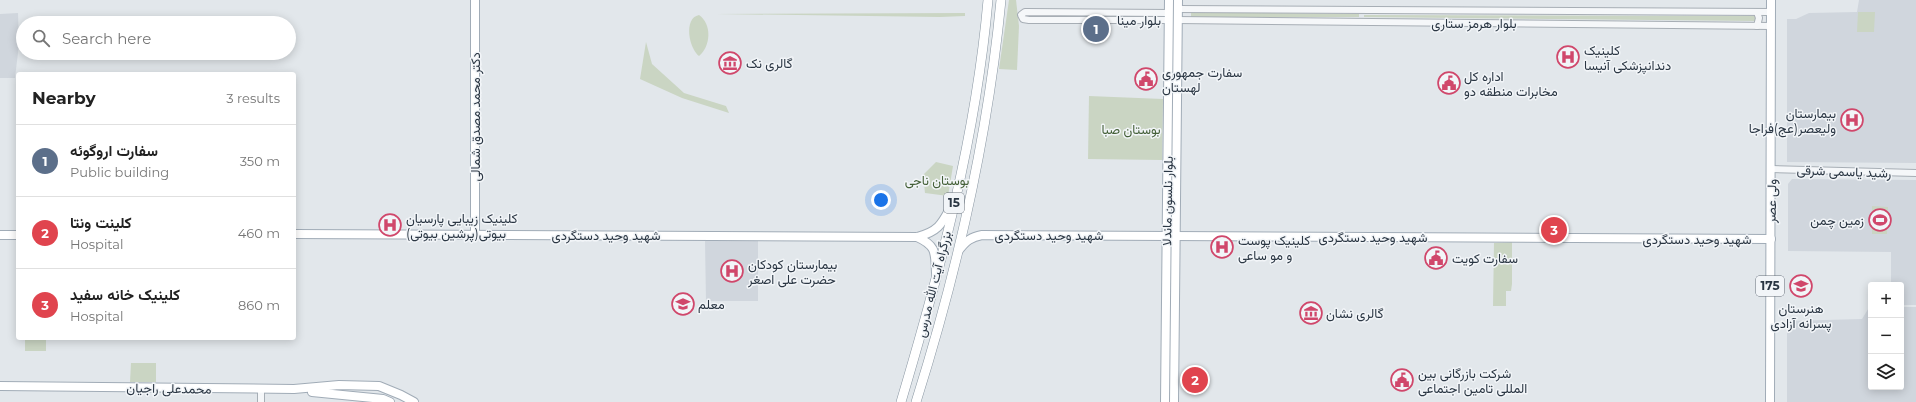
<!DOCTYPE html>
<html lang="en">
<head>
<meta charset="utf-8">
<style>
  :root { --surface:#fff; --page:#f6f6f6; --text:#222; --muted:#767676; --line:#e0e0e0; --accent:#2563eb }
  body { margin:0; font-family:Montserrat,Vazirmatn,sans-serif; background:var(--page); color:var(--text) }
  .controls { position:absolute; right:12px; bottom:12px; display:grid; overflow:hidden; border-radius:4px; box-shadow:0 2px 10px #0003 }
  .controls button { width:36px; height:36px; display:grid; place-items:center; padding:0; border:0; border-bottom:1px solid var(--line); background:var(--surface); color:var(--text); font:20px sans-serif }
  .you { position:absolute; left:881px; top:200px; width:14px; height:14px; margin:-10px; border:3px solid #fff; border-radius:50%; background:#1a73e8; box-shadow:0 0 0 6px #1a73e833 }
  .badge { display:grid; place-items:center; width:26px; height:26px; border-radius:50%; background:var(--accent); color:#fff; font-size:13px; font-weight:700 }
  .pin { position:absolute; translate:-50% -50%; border:2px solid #fff; box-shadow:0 1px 4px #0006 }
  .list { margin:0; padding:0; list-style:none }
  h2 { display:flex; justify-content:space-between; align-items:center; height:52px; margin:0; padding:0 16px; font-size:17px }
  h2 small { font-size:13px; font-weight:400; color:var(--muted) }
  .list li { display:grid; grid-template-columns:26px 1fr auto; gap:12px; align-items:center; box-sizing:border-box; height:72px; padding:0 16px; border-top:1px solid var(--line) }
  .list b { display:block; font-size:15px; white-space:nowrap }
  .list p { margin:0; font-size:13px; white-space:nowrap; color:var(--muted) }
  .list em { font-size:13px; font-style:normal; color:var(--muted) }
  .icon { flex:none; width:22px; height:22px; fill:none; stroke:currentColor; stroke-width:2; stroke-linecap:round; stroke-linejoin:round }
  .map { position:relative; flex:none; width:1916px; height:402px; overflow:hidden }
  .search { position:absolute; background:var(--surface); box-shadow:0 2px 10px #0003; left:16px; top:16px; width:280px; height:44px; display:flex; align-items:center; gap:10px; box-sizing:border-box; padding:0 14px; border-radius:22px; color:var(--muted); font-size:15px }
  .panel { position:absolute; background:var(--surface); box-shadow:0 2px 10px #0003; left:16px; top:72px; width:280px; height:268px; border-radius:4px }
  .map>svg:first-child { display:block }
</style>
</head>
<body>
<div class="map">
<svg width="1916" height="402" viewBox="0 0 1916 402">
  <rect width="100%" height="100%" fill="#e2e7eb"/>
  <g fill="#d0d6dd">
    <path d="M1859,0h57v163l-129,-1v-143h9l13,-6 48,-1z"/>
    <path d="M18,13l1,31 -4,34h-15v-64z"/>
    <path d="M1792,179l124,1v125h-15v-20h-10v-33l-103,-1v-67z"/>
    <path d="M758,240v61h-52l-1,-60z"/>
    <path d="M1870,306l1,81h30v-80h15v95h-129v-81l75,-2z"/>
  </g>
  <g fill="#cad5c3">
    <path d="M1009,0h7l3,26 -2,44 -18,-1z"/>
    <path d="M1191,12l168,2v3h-168z"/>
    <path d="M1858,12h17l-1,20h-17z"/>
    <path d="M965,13v3l-25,1 -224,-3z"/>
    <path d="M699,15c13,9 12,31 0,41 -10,-7 -16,-38 0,-41z"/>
    <path d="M1364,15l391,1 2,4 -2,1 -391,-4z"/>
    <path d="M646,42l6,22 32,29 42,13 3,7 -47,-15 -42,-19z"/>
    <path d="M1089,96l74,3 -1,61 -74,-1z"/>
    <path d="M936,162l17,4 -5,30 -23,-3 -2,-18z"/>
    <path d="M1872,206l16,1 -1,27h-15z"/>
    <path d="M1512,242v42l-1,7h-5v15h-13l1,-63z"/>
    <rect x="25" y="338" width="21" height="13"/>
    <path d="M131,363h25v19h-26z"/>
  </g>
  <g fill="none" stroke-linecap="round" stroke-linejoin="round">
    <g stroke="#a7aeb5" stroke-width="8">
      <g id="minor">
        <path d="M1178,9l593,3"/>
        <path d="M1169,20h-140l-6,-1 -2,-4 4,-3 144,1"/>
        <path d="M1177,20l594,6"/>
        <path d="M1757,26l2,-8 -2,-6"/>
        <path d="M1771,169l145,4"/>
        <path d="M261,389v13"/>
      </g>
    </g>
    <g stroke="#a1acb7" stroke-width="10">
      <g id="major">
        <path d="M475,0v234"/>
        <path d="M294,234l623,3c23,-6 25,-14 36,-34"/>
        <path d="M0,235h18"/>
        <path d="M917,237c20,9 18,16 19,36"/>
        <path d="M959,250c7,-9 12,-13 23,-15l789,4"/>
        <path d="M0,386l294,3 45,-4 40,1 22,9 13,7"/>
        <path d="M312,392l71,7 7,3"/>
        <path d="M1165,402l4,-402"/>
        <path d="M1174,402l4,-402"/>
        <path d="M1770,402l1,-402"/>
      </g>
    </g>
    <g stroke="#8996a2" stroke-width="10">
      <g id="highway">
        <path d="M901,402c39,-131 75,-265 87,-402"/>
        <path d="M916,402c41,-130 72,-266 85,-402"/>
      </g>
    </g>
    <use href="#minor" stroke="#f5f7f9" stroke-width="6"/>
    <use href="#major" stroke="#fff" stroke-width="8"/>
    <use href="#highway" stroke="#fff" stroke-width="9"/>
  </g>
  <defs>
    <g id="hospital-ring" transform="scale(1.15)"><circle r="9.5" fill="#f2f5f8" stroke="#d0476b" stroke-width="1.5"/><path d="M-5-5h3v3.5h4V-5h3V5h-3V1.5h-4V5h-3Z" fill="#d0476b"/></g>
    <g id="museum-ring" transform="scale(1.15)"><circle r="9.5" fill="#f2f5f8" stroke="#d0476b" stroke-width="1.5"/><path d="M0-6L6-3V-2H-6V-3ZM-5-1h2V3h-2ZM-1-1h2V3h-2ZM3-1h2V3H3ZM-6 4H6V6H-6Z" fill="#d0476b"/></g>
    <g id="civic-ring" transform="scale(1.15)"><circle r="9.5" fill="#f2f5f8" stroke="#d0476b" stroke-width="1.5"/><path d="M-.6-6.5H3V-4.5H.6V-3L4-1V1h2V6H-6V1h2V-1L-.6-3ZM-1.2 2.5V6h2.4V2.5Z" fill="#d0476b"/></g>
    <g id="stadium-ring" transform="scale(1.15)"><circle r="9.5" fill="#f2f5f8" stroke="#d0476b" stroke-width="1.5"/><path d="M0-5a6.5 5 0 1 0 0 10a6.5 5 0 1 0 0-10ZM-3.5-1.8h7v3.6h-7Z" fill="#d0476b"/></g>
    <g id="school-ring" transform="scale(1.15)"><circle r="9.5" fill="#f2f5f8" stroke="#d0476b" stroke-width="1.5"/><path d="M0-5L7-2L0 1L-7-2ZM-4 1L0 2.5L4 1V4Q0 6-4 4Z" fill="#d0476b"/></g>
  </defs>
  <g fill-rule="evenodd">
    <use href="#hospital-ring" x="1568" y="57"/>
    <use href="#museum-ring" x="730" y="63"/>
    <use href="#civic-ring" x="1146" y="79"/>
    <use href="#civic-ring" x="1449" y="83"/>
    <use href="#hospital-ring" x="1852" y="120"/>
    <use href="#stadium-ring" x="1880" y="220"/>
    <use href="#hospital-ring" x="390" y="225"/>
    <use href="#hospital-ring" x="1222" y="247"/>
    <use href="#civic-ring" x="1436" y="258"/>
    <use href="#hospital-ring" x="732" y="271"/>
    <use href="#school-ring" x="1801" y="286"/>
    <use href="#school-ring" x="683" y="304"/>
    <use href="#museum-ring" x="1311" y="313"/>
    <use href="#civic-ring" x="1402" y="380"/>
  </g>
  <g text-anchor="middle" stroke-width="3" stroke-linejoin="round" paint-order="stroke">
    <g fill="#f2f5f8" stroke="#666f79" stroke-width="1">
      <rect x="944" y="193" width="20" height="20" rx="3"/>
      <rect x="1756" y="276" width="28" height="20" rx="3"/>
    </g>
    <g font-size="12" font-weight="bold" fill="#2a3643">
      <text x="954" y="207">15</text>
      <text x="1770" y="290">175</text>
    </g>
    <g font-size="13" fill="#2a3643" stroke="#f2f5f8">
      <text x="1139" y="25">بلوار مینا</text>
      <text x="1474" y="28">بلوار هرمز ستاری</text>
      <text transform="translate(475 117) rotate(-90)" y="5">دکتر محمد مصدق شمالی</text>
      <text transform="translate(1844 171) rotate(2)" y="5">رشید یاسمی شرقی</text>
      <text transform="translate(1167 201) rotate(-89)" y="5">بلوار نلسون ماندلا</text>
      <text transform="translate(1771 201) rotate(-89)" y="5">ولی عصر</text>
      <text x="606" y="240">شهید وحید دستگردی</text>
      <text x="1049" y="240">شهید وحید دستگردی</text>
      <text x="1373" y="242">شهید وحید دستگردی</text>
      <text x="1697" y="244">شهید وحید دستگردی</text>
      <text transform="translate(933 284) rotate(-76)" y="5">بزرگراه آیت الله مدرس</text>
      <text transform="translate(169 388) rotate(1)" y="5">محمدعلی راجیان</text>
    </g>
    <g font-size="13" fill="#2a3643" stroke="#f2f5f8" text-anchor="start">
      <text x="1584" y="55">کلینیک<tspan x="1584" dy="15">دندانپزشکی آنیسا</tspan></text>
      <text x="746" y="68">گالری نک</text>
      <text x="1162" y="77">سفارت جمهوری<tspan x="1162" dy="15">لهستان</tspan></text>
      <text x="1464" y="81">اداره کل<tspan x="1464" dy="15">مخابرات منطقه دو</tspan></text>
      <text x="1836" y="118" text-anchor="end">بیمارستان<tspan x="1836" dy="15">ولیعصر(عج)فراجا</tspan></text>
      <text x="406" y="223">کلینیک زیبایی پارسیان<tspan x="406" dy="15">بیوتی(پرشین بیوتی)</tspan></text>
      <text x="1864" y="225" text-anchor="end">زمین چمن</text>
      <text x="1238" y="245">کلینیک پوست<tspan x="1238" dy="15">و مو ساعی</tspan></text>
      <text x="1452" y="263">سفارت کویت</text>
      <text x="748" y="269">بیمارستان کودکان<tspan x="748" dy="15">حضرت علی اصغر</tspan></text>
      <text x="698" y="309">معلم</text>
      <text x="1801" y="313" text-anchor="middle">هنرستان<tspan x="1801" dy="15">پسرانه آزادی</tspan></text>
      <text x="1326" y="318">گالری نشان</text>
      <text x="1418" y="378">شرکت بازرگانی بین<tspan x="1418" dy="15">المللی تامین اجتماعی</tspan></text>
    </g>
    <g font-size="13" fill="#435f37" stroke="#f2f5f8">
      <text x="1131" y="134">بوستان صبا</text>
      <text x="937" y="185">بوستان ناجی</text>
    </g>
  </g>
</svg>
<div class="controls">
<button>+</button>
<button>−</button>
<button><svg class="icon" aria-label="layers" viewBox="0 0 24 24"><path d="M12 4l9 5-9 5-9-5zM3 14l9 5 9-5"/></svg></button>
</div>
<div class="you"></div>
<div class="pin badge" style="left:1096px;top:29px;background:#5c6f8a">1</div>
<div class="pin badge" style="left:1195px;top:380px;background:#e0444e">2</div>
<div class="pin badge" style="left:1554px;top:230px;background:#e0444e">3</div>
<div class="search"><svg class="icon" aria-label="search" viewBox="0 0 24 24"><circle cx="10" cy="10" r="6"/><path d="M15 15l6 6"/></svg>Search here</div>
<section class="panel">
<h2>Nearby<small>3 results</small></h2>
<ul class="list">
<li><span class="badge" style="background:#5c6f8a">1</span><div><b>سفارت اروگوئه</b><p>Public building</p></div><em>350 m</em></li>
<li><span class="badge" style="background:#e0444e">2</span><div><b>کلینت ونتا</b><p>Hospital</p></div><em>460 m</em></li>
<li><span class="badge" style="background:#e0444e">3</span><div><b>کلینیک خانه سفید</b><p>Hospital</p></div><em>860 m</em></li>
</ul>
</section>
</div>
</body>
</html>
